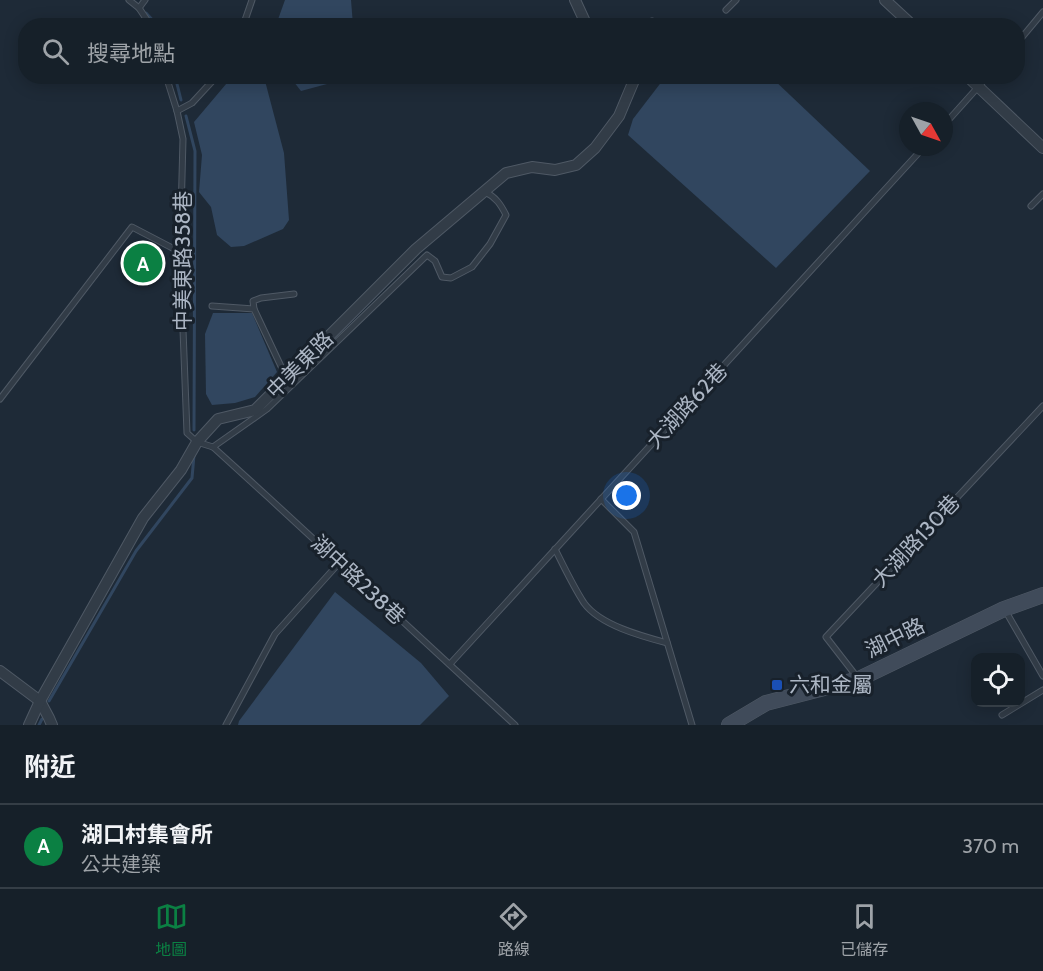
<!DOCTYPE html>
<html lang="zh-TW">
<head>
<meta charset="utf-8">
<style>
  :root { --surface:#162029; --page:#1f2831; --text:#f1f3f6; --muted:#9ea3a8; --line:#353e46; --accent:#0b8043 }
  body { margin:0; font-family:Cabin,"Noto Sans TC",sans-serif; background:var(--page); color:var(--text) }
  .controls { position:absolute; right:18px; bottom:18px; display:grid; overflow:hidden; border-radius:12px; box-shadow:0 3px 15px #0003 }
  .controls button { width:54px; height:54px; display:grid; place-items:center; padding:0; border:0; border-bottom:2px solid var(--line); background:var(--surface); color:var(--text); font:30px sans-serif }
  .compass { position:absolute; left:899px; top:102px; width:54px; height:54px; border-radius:50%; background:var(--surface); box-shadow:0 3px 15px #0003; rotate:130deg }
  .you { position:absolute; left:627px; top:496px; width:21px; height:21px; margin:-15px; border:4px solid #fff; border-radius:50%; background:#1a73e8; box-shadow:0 0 0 9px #1a73e833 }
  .badge { display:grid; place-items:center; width:39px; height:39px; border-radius:50%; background:var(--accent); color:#fff; font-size:20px; font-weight:700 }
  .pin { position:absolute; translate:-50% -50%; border:3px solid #fff; box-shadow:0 2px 6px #0006 }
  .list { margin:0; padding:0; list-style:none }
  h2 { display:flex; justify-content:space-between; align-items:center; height:78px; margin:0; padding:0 24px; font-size:26px }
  h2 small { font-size:20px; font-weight:400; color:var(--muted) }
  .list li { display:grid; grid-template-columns:39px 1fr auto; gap:18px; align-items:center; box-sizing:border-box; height:84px; padding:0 24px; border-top:2px solid var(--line) }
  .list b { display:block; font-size:22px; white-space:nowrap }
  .list p { margin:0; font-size:20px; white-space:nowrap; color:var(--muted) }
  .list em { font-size:20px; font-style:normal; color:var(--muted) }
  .icon { flex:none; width:33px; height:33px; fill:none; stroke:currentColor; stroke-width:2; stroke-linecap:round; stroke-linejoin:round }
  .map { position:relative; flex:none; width:1043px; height:725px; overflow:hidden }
  .search { position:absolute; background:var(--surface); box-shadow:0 3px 15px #0003; left:18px; right:18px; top:18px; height:66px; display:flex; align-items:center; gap:15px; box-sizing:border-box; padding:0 21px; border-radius:24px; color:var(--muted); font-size:22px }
  .sheet { height:162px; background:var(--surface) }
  nav { display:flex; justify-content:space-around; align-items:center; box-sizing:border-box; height:84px; border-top:2px solid var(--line); background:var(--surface); font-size:16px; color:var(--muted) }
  nav a { display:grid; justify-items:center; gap:3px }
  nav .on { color:var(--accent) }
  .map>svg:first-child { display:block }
</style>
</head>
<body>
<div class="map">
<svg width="1043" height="725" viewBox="0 0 1043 725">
  <rect width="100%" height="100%" fill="#1e2a37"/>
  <g fill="#31465f">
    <path d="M285,0h66l2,25h-77z"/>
    <path d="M666,76l105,1 99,94 -94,97 -148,-133 5,-16z"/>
    <path d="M232,77h32l20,76 5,67 -6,9 -39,17 -13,1 -14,-12 -6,-28 -12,-15 3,-37 -8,-33z"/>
    <path d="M290,77h63l-52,14z"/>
    <path d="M213,313h39l25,59 -22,25 -20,6 -23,2 -6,-11 -1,-60z"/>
    <path d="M335,592l86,71 28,33 -29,29h-182l1,-4z"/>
  </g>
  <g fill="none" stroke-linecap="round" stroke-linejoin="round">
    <g stroke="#31465f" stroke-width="3">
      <path d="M146,13l12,13"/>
      <path d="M175,76l6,24"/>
      <path d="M186,116l9,35 -1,279"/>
      <path d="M49,701l87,-150 56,-73 2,-23"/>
      <path d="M39,725l3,-6"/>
    </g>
    <g stroke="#4f5965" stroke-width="7">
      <g id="lane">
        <path d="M129,0l10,8 12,18"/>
        <path d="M139,8l6,-8"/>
        <path d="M726,10l10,-10"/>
        <path d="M243,26l9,-26"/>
        <path d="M651,26l1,-5"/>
        <path d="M1018,42l25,-30"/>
        <path d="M166,76l11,35 6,28 -3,113 7,181 10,9 16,5 55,50 247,228"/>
        <path d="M177,111l15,-8 25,-27"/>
        <path d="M944,125l44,-49"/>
        <path d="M1031,206l12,-12"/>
        <path d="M212,306l42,3 33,70"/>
        <path d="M254,309l-1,-8 8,-3 33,-4"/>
        <path d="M0,399l132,-172 48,25"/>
        <path d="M213,447l54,-38 160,-154 8,6 7,16 9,1 21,-11 18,-23 16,-29c-5,-10 -10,-18 -21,-23"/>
        <path d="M601,499l33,33 58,193"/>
        <path d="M555,549c9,18 18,37 29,54 16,22 57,33 83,40"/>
        <path d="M1005,610l38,66"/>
        <path d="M450,664l474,-517"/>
        <path d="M857,677l-31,-40 217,-231"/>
        <path d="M1002,715l41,-25"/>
        <path d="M226,725l49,-91 65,-72"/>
      </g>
    </g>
    <g stroke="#4f5965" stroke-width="12">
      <g id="street">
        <path d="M575,0l12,26"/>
        <path d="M885,0l28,26"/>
        <path d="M967,76l76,72"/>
        <path d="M0,671l40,30 9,17 3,7"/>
        <path d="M29,725l11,-24 103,-183 38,-48 16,-28 21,-23 37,-9 161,-161 90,-76 26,-6 23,3 21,-5 19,-17 24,-32 16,-38 -2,-2"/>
      </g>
    </g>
    <g stroke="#4f5965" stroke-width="16">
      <path id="secondary" d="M729,725l37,-22 93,-24 145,-70 39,-14"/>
    </g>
    <use href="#lane" stroke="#323c47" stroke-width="5"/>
    <use href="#street" stroke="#323c47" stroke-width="10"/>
    <use href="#secondary" stroke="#404b5a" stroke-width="15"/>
  </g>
  <rect fill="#1a4fb4" stroke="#18212b" stroke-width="2" x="771" y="679" width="12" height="12" rx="3"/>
  <g text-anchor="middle" stroke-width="6" stroke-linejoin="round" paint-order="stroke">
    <g font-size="21" fill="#acb6c4" stroke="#18212b">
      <text transform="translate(183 261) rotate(-90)" y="7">中美東路358巷</text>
      <text transform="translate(300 365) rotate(-45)" y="7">中美東路</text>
      <text transform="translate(687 406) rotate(-47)" y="7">大湖路62巷</text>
      <text transform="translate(916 541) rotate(-47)" y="7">大湖路130巷</text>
      <text transform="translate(358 580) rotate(43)" y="7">湖中路238巷</text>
      <text transform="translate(895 638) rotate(-26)" y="7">湖中路</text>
    </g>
    <g font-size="21" fill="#acb6c4" stroke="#18212b" text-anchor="start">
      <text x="789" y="692">六和金屬</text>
    </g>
  </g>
</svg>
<div class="controls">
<button><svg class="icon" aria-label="locate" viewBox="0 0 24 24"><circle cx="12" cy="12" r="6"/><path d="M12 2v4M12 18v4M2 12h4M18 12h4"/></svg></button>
</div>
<svg class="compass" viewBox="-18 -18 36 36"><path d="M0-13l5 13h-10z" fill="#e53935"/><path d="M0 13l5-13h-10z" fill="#9ea3a8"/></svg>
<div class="you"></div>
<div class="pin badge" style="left:143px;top:263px">A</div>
<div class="search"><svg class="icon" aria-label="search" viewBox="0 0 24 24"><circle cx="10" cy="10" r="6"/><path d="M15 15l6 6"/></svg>搜尋地點</div>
</div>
<section class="sheet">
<h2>附近<small></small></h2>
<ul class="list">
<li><span class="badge">A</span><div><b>湖口村集會所</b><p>公共建築</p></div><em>370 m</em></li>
</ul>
</section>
<nav>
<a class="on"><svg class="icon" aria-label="map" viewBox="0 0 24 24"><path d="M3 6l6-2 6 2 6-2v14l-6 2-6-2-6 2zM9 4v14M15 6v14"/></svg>地圖</a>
<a><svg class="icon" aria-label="directions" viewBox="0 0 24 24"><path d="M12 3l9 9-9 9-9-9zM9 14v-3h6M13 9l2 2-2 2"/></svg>路線</a>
<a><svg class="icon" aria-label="saved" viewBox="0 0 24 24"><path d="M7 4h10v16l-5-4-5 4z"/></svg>已儲存</a>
</nav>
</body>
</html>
